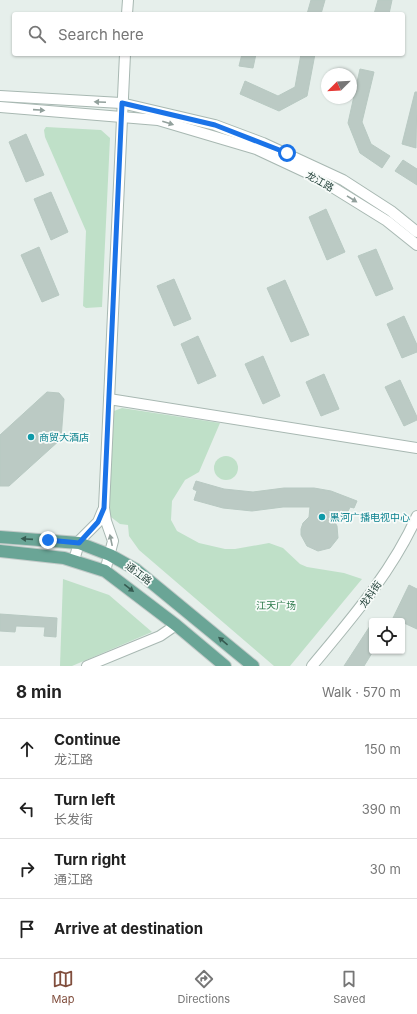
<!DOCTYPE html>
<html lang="en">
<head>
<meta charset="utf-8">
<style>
  :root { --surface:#fff; --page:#f2f2f2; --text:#222; --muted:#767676; --line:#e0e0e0; --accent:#804e3d }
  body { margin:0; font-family:Inter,"Noto Sans SC",sans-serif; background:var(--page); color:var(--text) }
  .controls { position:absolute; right:12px; bottom:12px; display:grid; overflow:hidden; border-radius:4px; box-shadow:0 1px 3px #0004 }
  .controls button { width:36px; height:36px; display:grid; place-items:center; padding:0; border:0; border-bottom:1px solid var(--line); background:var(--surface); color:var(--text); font:20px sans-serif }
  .compass { position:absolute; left:321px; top:68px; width:36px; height:36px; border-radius:50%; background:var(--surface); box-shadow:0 1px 3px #0004; rotate:246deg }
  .stop { position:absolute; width:12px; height:12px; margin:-9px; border:3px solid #1a73e8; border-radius:50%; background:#fff }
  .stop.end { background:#1a73e8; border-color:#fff; box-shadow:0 1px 4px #0008 }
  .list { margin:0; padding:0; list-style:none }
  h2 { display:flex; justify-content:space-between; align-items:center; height:52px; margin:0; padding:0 16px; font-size:17px }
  h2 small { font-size:13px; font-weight:400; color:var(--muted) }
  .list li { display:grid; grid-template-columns:26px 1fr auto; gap:12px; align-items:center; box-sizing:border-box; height:60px; padding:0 16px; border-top:1px solid var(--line) }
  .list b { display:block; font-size:15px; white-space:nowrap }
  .list p { margin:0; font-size:13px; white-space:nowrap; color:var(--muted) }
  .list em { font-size:13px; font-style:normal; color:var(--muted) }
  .icon { flex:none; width:22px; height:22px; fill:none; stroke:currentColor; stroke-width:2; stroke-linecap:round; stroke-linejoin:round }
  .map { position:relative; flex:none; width:417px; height:666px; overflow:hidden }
  .search { position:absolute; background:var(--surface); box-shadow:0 1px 3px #0004; left:12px; right:12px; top:12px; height:44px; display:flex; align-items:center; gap:10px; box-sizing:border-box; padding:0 14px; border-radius:4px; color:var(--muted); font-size:15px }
  .sheet { height:292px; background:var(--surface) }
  nav { display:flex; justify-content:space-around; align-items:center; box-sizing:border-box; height:56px; border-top:1px solid var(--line); background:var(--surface); font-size:11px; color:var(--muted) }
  nav a { display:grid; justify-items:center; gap:2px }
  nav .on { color:var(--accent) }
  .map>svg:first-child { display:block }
</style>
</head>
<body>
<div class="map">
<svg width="417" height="666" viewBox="0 0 417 666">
  <rect width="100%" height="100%" fill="#e6efeb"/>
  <g fill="#bfe0c8">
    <path d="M46,127l55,3 9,8 -8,169 -16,1 -3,-2 3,-75 -41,-94 -1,-7z"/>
    <path d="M122,408l98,15 -21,49 -14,8 -13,21 -1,19 6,11 22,12 26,6h10l34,-6 14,5 17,16 7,3 37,6 18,6 -72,87h-16l-135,-116 -10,-14 -1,-11 -8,-1 -9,-7 -2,-10 5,-96z"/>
    <circle cx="226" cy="468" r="12"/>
    <path d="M63,579l46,16 43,37 -80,34h-12z"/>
  </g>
  <g fill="#bbcac4" stroke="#b8c9c2">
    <path d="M311,0h14l-4,14h-14z"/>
    <path d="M378,0h14l-3,14h-15z"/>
    <path d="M242,54h14l-3,14 -14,-2z"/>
    <path d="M301,54h14l-8,42 -28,15 -39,-17 5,-13 33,15 17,-9z"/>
    <path d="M360,69l14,3 -12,50 9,22 19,12 -8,12 -22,-15 -12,-30z"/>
    <path d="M415,92h2l-1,56 -14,-4z"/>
    <path d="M26,134l18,41 -18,7 -17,-40z"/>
    <path d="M403,160l14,9v16l-22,-14z"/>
    <path d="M51,192l17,40 -17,8 -17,-41z"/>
    <path d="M326,209l19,43 -18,8 -18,-43z"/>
    <path d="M39,247l20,48 -17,7 -21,-47z"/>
    <path d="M376,249l17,40 -17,7 -18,-40z"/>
    <path d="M174,279l17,40 -17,7 -17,-40z"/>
    <path d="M285,280l24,55 -18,7 -24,-54z"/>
    <path d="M404,316l13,29v7l-15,6 -15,-34z"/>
    <path d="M198,336l18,40 -18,8 -17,-40z"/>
    <path d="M263,356l17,40 -17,8 -18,-40z"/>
    <path d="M324,374l15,35 -18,7 -15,-34z"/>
    <path d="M400,380l17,37v3l-13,6 -19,-39z"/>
    <path d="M47,392l12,1 5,6 -3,40 -52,47h-9v-51z"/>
    <path d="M196,481l28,8 29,3 31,-4h30l17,3 26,10 -3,7 -4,-1 -4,9 -18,-6 9,16 1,12 -8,10 -12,3 -11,-5 -6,-11v-6l2,-6 6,-6 1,-10h-27l-31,4 -29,-3 -29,-8 3,-9 -4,-2z"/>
    <path d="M409,585l8,4v40l-24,-11z"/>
    <path d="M0,614l57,4 -1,19 -12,-1 1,-9 -29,-1 -1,6 -15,-1z"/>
    <path d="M372,623v30l-8,13h-20z"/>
  </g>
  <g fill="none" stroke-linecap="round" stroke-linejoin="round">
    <g stroke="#a8b8b2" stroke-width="12">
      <g id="minor">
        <path d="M127,14l1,-14"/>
        <path d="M0,96l121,7 94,22 48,18 80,37 48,31 26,21"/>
        <path d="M0,107l158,13 98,29 60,28 71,44 30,24"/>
        <path d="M109,399l308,49"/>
        <path d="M74,560l6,-20 18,-18 5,-12"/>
        <path d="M105,571l8,-30 -7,-20 -2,-13 21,-454"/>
        <path d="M87,666l73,-30 16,-11"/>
        <path d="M312,666c39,-47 80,-94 105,-150"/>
      </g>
    </g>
    <g stroke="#c2cac8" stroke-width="14">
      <g id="major">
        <path d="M0,537l79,6 31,12 25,14 118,97"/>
        <path d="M0,551l64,7 41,13 71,54 49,41"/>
      </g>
    </g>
    <use href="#minor" stroke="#fff" stroke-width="10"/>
    <use href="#major" stroke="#6aa596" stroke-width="12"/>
  </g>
  <defs><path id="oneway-solid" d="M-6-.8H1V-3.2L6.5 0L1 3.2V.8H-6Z"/></defs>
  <g fill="#92a09c">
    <use href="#oneway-solid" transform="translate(100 102) rotate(-177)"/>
    <use href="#oneway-solid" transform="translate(39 110) rotate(4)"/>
    <use href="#oneway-solid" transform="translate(168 123) rotate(17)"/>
    <use href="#oneway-solid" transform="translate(352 199) rotate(32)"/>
    <use href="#oneway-solid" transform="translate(111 540) rotate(-102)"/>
  </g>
  <g fill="#365b51">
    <use href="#oneway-solid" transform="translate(27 539) rotate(-176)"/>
    <use href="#oneway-solid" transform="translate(129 588) rotate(38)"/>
    <use href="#oneway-solid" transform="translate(223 641) rotate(-140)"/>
  </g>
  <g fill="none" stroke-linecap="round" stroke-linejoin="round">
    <path stroke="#1a73e8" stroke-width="5" d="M48,540l31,3 19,-21 6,-14 18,-405 93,22 72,28"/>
  </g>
  <g fill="#0f9aa8" stroke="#f7fbf9" stroke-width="1.5">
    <circle cx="31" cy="437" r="4"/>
    <circle cx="322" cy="517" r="4"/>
  </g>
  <g text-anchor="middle" stroke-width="3.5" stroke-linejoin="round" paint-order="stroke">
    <g font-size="10" fill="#24423a" stroke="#f7fbf9">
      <text transform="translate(320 181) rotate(29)" y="4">龙江路</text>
      <text transform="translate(139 573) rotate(37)" y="4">通江路</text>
      <text transform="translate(370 594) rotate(-55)" y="4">龙科街</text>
    </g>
    <g font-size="10" fill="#0d838f" stroke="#f7fbf9" text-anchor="start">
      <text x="39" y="441">商贸大酒店</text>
      <text x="330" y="521">黑河广播电视中心</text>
    </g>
    <g font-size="10" fill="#2d7a4b" stroke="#f7fbf9">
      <text x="276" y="609">江天广场</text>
    </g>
  </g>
</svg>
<div class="controls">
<button><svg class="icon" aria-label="locate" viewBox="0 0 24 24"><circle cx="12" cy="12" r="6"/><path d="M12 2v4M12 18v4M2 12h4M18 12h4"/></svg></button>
</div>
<svg class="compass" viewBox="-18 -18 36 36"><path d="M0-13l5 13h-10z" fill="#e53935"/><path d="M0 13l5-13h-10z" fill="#767676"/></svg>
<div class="stop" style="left:287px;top:153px"></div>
<div class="stop end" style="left:48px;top:540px"></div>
<div class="search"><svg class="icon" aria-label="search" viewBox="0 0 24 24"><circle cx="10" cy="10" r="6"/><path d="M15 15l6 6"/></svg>Search here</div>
</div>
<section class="sheet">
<h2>8 min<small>Walk · 570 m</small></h2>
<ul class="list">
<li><svg class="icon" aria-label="ahead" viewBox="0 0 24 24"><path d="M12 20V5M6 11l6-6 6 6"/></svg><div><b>Continue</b><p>龙江路</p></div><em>150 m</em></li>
<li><svg class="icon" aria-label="left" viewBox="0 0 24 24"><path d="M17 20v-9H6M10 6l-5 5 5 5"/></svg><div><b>Turn left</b><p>长发街</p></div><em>390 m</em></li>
<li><svg class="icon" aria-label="right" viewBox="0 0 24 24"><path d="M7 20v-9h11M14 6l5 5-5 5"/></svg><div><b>Turn right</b><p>通江路</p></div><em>30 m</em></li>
<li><svg class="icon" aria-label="arrive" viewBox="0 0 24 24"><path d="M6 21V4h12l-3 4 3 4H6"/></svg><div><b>Arrive at destination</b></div></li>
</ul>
</section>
<nav>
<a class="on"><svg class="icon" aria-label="map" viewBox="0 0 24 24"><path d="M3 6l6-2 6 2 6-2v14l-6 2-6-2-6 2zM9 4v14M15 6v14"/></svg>Map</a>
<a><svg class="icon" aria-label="directions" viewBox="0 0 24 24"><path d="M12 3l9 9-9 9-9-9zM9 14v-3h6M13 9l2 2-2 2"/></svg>Directions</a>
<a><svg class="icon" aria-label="saved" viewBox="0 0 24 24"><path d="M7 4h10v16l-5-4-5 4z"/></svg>Saved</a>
</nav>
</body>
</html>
